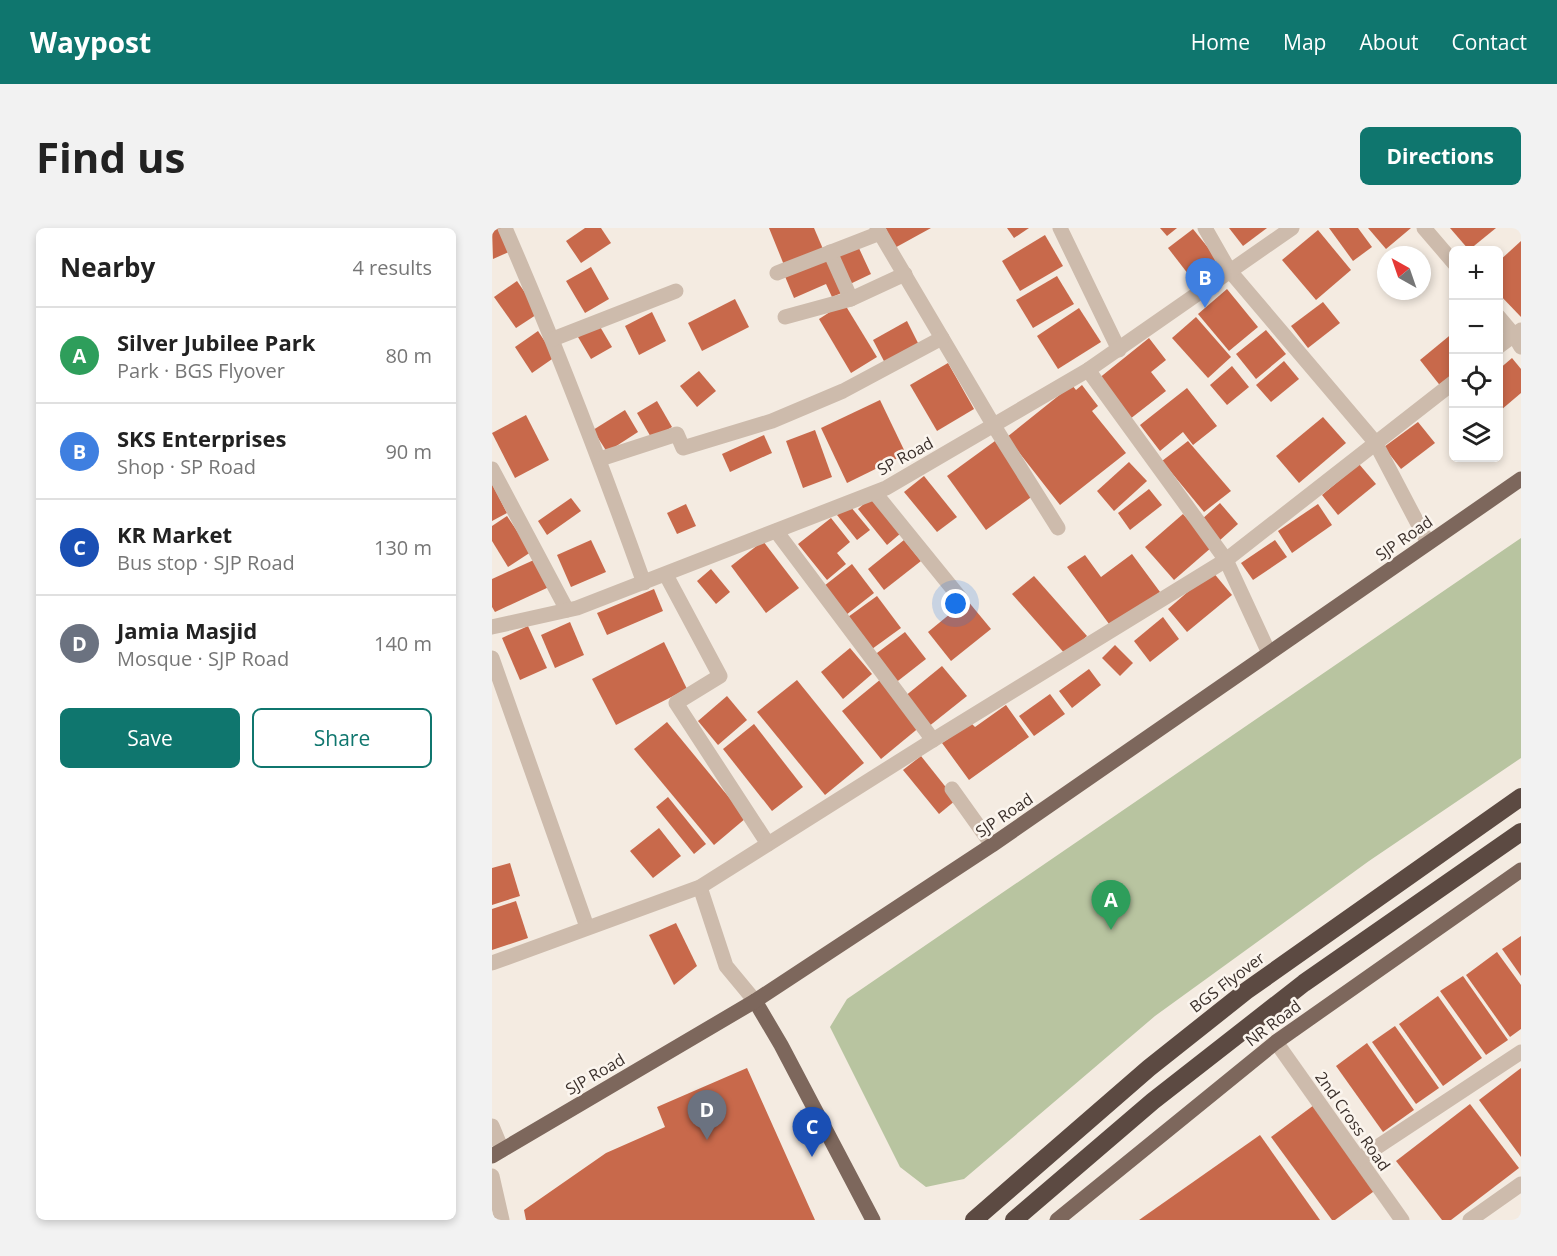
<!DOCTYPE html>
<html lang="en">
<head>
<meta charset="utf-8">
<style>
  :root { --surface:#fff; --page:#f2f2f2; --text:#222; --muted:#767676; --line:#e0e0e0; --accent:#0f766e }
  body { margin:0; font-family:"Open Sans",sans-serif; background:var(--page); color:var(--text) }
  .controls { position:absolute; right:18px; top:18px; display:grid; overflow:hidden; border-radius:9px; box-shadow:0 3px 9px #0003 }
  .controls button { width:54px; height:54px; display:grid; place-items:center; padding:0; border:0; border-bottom:2px solid var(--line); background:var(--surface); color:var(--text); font:30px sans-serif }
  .compass { position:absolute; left:885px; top:18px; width:54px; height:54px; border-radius:50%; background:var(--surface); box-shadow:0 3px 9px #0003; rotate:320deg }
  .you { position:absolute; left:464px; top:376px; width:21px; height:21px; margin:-15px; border:4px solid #fff; border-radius:50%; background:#1a73e8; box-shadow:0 0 0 9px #1a73e833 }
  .badge { display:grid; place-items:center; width:39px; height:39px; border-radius:50%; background:var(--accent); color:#fff; font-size:20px; font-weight:700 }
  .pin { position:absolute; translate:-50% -50px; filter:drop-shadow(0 2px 3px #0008) }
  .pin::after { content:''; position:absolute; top:32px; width:21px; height:18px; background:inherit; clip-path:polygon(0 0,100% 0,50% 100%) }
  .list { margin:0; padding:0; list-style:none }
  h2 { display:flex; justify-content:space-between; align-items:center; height:78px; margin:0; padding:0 24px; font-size:26px }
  h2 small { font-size:20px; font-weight:400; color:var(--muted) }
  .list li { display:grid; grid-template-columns:39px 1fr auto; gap:18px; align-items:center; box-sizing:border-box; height:96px; padding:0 24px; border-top:2px solid var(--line) }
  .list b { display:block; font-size:22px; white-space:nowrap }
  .list p { margin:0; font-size:20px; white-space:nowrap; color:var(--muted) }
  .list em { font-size:20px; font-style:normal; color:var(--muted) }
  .actions { display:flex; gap:12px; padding:18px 24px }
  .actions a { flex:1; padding:14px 0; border:2px solid var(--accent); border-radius:9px; text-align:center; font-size:21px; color:var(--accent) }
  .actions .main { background:var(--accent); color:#fff }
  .icon { flex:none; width:33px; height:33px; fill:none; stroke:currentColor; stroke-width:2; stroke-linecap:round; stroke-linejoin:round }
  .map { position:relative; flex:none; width:1029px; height:992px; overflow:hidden; border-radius:9px }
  header { display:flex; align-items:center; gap:36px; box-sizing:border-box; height:84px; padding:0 30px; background:var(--accent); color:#fff }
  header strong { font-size:28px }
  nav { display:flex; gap:33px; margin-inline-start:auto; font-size:21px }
  .intro { display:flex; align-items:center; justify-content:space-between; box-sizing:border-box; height:144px; padding:0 36px }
  h1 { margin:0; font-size:42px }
  .button { padding:15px 27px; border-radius:9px; background:var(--accent); color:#fff; font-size:21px; font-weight:700 }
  main { display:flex; gap:36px; padding:0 36px }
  aside { flex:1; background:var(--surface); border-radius:9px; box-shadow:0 3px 9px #0003 }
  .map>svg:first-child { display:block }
</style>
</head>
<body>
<header>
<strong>Waypost</strong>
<nav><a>Home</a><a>Map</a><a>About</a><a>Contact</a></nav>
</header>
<div class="intro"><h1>Find us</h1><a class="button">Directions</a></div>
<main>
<aside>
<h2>Nearby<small>4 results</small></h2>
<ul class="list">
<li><span class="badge" style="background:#2e9e5b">A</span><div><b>Silver Jubilee Park</b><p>Park · BGS Flyover</p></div><em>80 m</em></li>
<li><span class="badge" style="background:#3f7fe0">B</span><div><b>SKS Enterprises</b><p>Shop · SP Road</p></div><em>90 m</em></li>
<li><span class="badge" style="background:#1a4fb4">C</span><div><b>KR Market</b><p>Bus stop · SJP Road</p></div><em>130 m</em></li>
<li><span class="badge" style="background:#6b7280">D</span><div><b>Jamia Masjid</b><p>Mosque · SJP Road</p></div><em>140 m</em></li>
</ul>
<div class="actions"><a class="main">Save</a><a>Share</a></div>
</aside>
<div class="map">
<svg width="1029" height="992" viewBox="0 0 1029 992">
  <rect width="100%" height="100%" fill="#f4ebe1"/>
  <path fill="#b8c4a0" d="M1029,310v220l-152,103 -214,155 -191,163 -38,8 -26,-20 -70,-140 17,-28z"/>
  <g fill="#c8694b">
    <path d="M0,0h9l10,23 -18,8z"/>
    <path d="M93,0h16l10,15 -30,20 -15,-22z"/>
    <path d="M277,0h45l9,21 -39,16z"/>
    <path d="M387,0h52l-40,22z"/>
    <path d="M515,0h22l-15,10z"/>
    <path d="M668,0h17l-10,8z"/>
    <path d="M737,0h38l-24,18z"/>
    <path d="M837,0h29l14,19 -19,14z"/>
    <path d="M876,0h43l-25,21z"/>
    <path d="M958,0h46l-27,22z"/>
    <path d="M701,1l25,31 -26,19 -24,-31z"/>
    <path d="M826,2l33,40 -35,30 -34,-40z"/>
    <path d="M553,7l18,31 -43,25 -18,-30z"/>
    <path d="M1029,13v76l-23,-24v-31z"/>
    <path d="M365,16l14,30 -21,10 -14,-30z"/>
    <path d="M335,27l17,37 -12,5 -6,-13 -32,14 -10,-24z"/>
    <path d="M99,39l18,32 -24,14 -19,-32z"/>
    <path d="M565,48l17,28 -41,24 -17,-28z"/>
    <path d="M25,53l22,32 -23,15 -22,-31z"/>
    <path d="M735,61l31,38 -29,24 -31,-37z"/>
    <path d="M243,71l14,28 -47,24 -14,-28z"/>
    <path d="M831,74l17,21 -32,25 -17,-22z"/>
    <path d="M352,75l33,54 -26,16 -32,-54z"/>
    <path d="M587,80l22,34 -43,27 -21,-33z"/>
    <path d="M160,84l14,29 -27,14 -14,-29z"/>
    <path d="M704,89l35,40 -23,21 -36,-40z"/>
    <path d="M415,93l13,26 -34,18 -13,-25z"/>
    <path d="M107,97l13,22 -21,12 -13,-22z"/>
    <path d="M774,102l20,24 -30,25 -20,-25z"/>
    <path d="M46,103l17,26 -23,16 -17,-26z"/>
    <path d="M962,104v46l-12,10 -22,-28z"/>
    <path d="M657,110l17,22 -15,12 15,19 -36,28 -32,-40z"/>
    <path d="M1020,130l9,11v24l-20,17 -3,-3v-37z"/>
    <path d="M792,133l15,18 -28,23 -15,-17z"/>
    <path d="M456,135l26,46 -37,22 -27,-46z"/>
    <path d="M740,138l17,21 -22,18 -17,-20z"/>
    <path d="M207,143l17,20 -19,16 -17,-21z"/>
    <path d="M580,157l4,5 6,-5 16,21 -6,5 34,42 -66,52 -53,-68z"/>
    <path d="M695,160l30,38 -24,19 -10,-13 -23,19 -20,-26z"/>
    <path d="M388,172l26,54 -59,29 -26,-55z"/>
    <path d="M165,173l15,26 -20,12 -15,-26z"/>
    <path d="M133,182l13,22 -31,20 -14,-22z"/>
    <path d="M34,187l23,45 -34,18 -23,-45z"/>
    <path d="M831,189l23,26 -47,40 -23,-27z"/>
    <path d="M926,194l17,21 -34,26 -17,-22z"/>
    <path d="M323,202l17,47 -29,11 -17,-47z"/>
    <path d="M272,207l8,18 -42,19 -8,-18z"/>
    <path d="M503,213l39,54 -48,35 -39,-54z"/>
    <path d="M696,213l43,50 -27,21 -42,-51z"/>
    <path d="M637,234l18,19 -33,30 -17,-20z"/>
    <path d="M867,236l17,20 -38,31 -16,-20z"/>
    <path d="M432,248l33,41 -20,15 -33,-40z"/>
    <path d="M0,256l15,29 -15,8z"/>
    <path d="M657,261l13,16 -32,25 -12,-17z"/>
    <path d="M380,269l29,36 -14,12 -29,-36z"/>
    <path d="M79,270l10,13 -34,24 -9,-14z"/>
    <path d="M728,275l18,21 -19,17 -18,-21z"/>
    <path d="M194,276l10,22 -19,8 -10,-21z"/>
    <path d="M826,276l14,21 -40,28 -14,-22z"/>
    <path d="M358,278l20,24 -13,10 -20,-25z"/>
    <path d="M691,286l29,33 -38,33 -29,-33z"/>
    <path d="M15,288l24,36 -23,15 -16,-26v-15z"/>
    <path d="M339,290l19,24 -13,11 9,11 -19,16 -29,-36z"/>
    <path d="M99,312l15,32 -35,15 -14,-32z"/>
    <path d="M412,312l17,21 -37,29 -16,-21z"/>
    <path d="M783,312l12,17 -34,23 -12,-17z"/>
    <path d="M271,313l36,47 -33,25 -35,-47z"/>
    <path d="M640,326l28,38 -48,36 -45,-61 18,-12 16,22z"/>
    <path d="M44,331l13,28 -54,25 -3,-5v-28z"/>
    <path d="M360,336l22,29 -28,22 -22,-29z"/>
    <path d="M219,341l19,23 -14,12 -19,-23z"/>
    <path d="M720,343l20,24 -45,37 -19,-23z"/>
    <path d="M542,348l53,60 -21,19 -54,-61z"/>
    <path d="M162,361l9,22 -56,24 -10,-22z"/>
    <path d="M385,368l24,32 -29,21 -24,-32z"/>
    <path d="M475,372l24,29 -40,32 -23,-29z"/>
    <path d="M671,389l16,22 -29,23 -16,-21z"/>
    <path d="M78,394l14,33 -29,13 -14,-33z"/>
    <path d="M36,398l19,42 -27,12 -18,-42z"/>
    <path d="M413,404l21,27 -32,25 -21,-28z"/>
    <path d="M172,414l23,47 -71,36 -24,-46z"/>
    <path d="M623,417l18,18 -13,13 -18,-18z"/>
    <path d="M358,420l22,26 -29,25 -22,-27z"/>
    <path d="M450,438l25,30 -39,31 -24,-30z"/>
    <path d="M597,441l12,16 -29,23 -13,-17z"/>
    <path d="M389,451l40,47 -40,33 -39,-48z"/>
    <path d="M305,452l67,83 -39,32 -68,-83z"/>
    <path d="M558,466l15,20 -31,22 -15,-20z"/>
    <path d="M235,468l20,24 -29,25 -20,-24z"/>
    <path d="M514,477l23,32 -60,43 -27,-37 29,-20 4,4z"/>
    <path d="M175,494l79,96 -32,27 -80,-96z"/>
    <path d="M262,496l49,63 -31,24 -49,-62z"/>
    <path d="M429,528l35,44 -17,14 -36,-44z"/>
    <path d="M176,569l38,47 -12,10 -38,-47z"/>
    <path d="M167,600l22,28 -28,22 -23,-27z"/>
    <path d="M18,635l10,33 -28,9v-37z"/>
    <path d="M24,673l12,37 -36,12v-41z"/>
    <path d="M184,695l21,43 -23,19 -25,-50z"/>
    <path d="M1029,708v40l-19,-27z"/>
    <path d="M1005,724l24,33v44l-11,8 -44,-62z"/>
    <path d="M971,748l45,64 -22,15 -46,-64z"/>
    <path d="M946,768l44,62 -39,28 -44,-62z"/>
    <path d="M903,798l44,62 -23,16 -44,-62z"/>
    <path d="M875,815l47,67 -31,22 -47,-66z"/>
    <path d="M255,840l68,152h-289l-2,-10 82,-57 59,-26 -8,-20z"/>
    <path d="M1029,840v89l-42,-57z"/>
    <path d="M978,876l49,64 -68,52h-9l-46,-59z"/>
    <path d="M822,877l63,84 -42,31h-3l-61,-83z"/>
    <path d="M768,907l60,85h-181z"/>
  </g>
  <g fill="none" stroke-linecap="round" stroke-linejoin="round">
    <g stroke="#cdbbac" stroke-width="15">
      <path d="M13,0c51,117 96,235 139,355"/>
      <path d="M385,0l117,198 64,102"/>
      <path d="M568,0l59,122"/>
      <path d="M713,0l24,42 146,172 53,101"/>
      <path d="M932,0l30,35"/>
      <path d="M338,24l21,47"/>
      <path d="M285,45l103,-40"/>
      <path d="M1006,88l16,19 7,12"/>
      <path d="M293,89l66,-18 54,-25"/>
      <path d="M61,111l123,-48"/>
      <path d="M1006,119l23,-17"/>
      <path d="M596,142l138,190 43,93"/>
      <path d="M108,231l77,-25 6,14 89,-27 71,-30 99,-53"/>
      <path d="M0,241l75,141"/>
      <path d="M383,265l86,106"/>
      <path d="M284,303l157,209"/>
      <path d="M174,347l54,101 -44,27 92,141"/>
      <path d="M0,399l85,-19 309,-120 202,-118 204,-142"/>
      <path d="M0,430l95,269"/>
      <path d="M460,561l40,56"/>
      <path d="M208,659l26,79 29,35"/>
      <path d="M0,735l208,-76 233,-147 293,-180 228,-178"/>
      <path d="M784,814l126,178"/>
      <path d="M0,898l10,24"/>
      <path d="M867,931l162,-107"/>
      <path d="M0,948l10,44"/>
      <path d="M978,992l51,-36"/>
    </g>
    <g stroke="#7d675c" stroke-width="15">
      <path d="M263,773l26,44 92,175"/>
      <path d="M0,928l263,-155 237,-156 529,-366"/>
      <path d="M565,992l219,-178 245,-172"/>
    </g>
    <g stroke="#5c4a42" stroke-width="18">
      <path d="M482,992l175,-152 97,-77 275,-194"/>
      <path d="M522,992l139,-119 151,-118 217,-151"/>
    </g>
  </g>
  <g text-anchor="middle" stroke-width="5" stroke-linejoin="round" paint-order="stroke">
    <g font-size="16" fill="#3b302b" stroke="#fbf5ee">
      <text transform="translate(413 228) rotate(-29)" y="6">SP Road</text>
      <text transform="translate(912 310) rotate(-35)" y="6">SJP Road</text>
      <text transform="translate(512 587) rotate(-34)" y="6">SJP Road</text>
      <text transform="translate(735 754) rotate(-37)" y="6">BGS Flyover</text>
      <text transform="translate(781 795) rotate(-37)" y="6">NR Road</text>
      <text transform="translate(103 846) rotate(-30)" y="6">SJP Road</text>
      <text transform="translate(861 893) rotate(55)" y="6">2nd Cross Road</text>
    </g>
  </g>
</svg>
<div class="controls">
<button>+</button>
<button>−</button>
<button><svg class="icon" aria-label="locate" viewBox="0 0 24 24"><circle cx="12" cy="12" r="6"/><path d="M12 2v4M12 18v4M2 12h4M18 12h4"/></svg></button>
<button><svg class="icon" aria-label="layers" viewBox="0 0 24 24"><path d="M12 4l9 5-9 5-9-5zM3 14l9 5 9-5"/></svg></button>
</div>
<svg class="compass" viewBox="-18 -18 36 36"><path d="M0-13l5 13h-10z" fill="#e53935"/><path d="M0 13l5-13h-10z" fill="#767676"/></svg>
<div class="you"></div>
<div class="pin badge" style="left:619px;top:702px;background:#2e9e5b">A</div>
<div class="pin badge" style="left:713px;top:80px;background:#3f7fe0">B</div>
<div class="pin badge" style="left:320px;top:929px;background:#1a4fb4">C</div>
<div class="pin badge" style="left:215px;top:912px;background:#6b7280">D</div>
</div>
</main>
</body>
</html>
